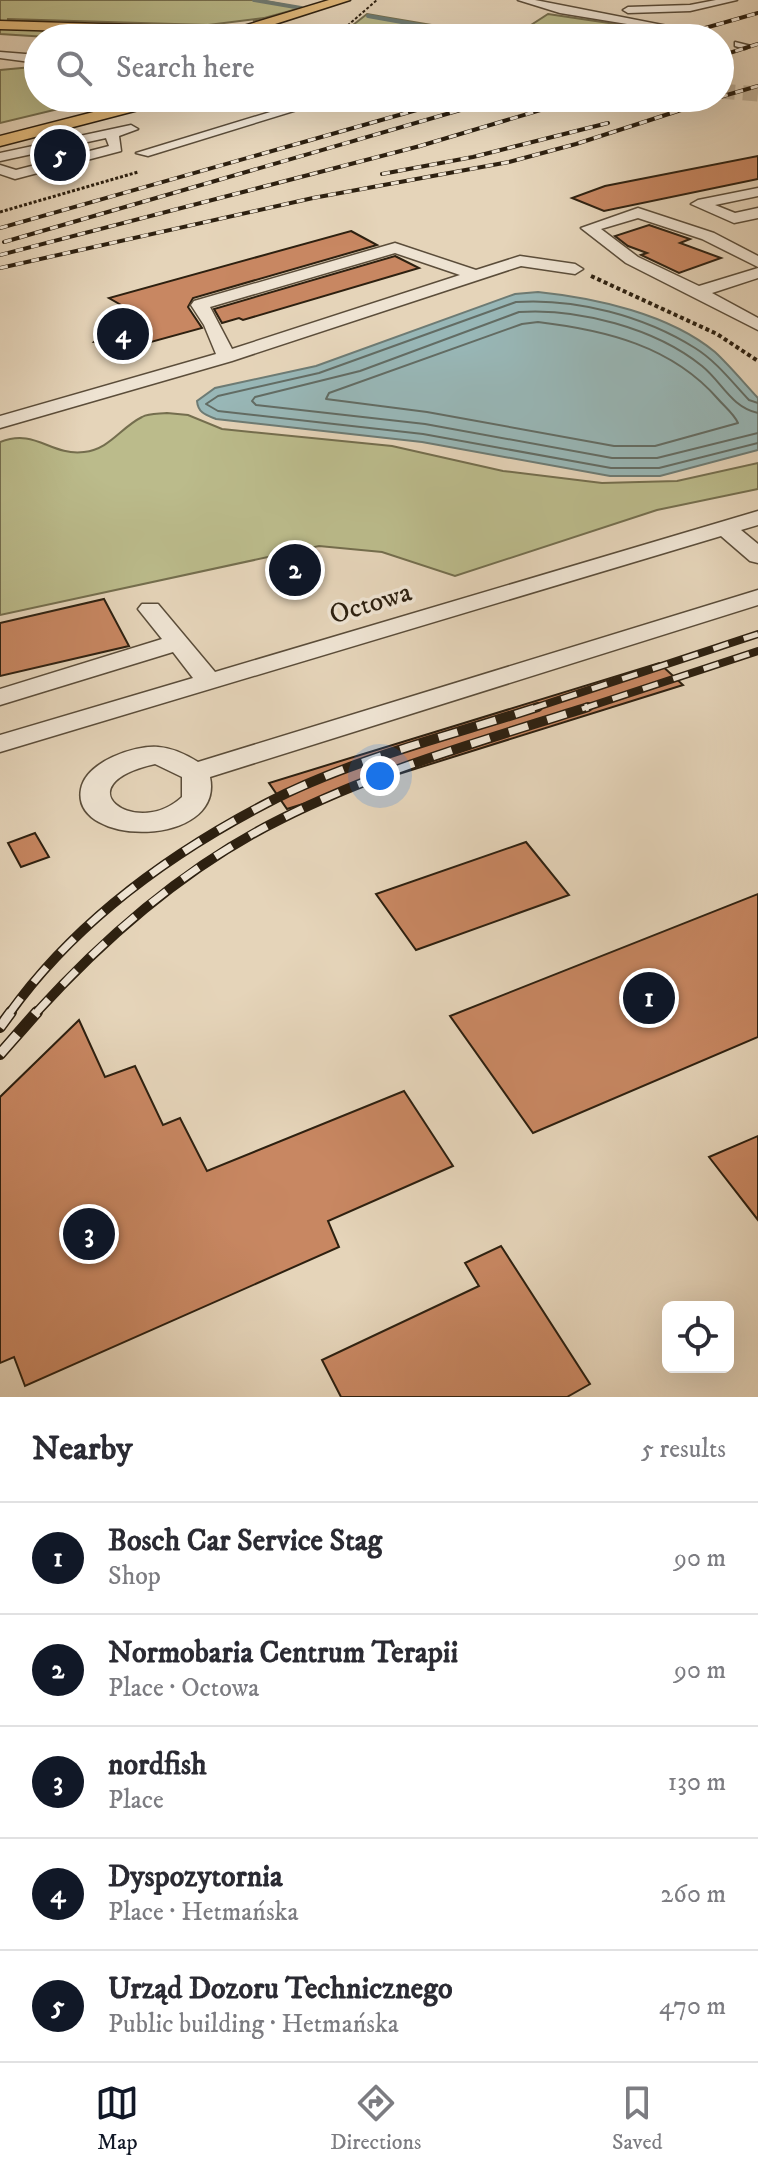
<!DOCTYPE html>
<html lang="en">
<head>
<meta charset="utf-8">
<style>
  :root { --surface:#fff; --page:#f2f2f3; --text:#2b2b33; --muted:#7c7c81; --line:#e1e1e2; --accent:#111827 }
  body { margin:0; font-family:"IM FELL DW Pica",serif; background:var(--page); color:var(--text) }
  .controls { position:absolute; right:24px; bottom:24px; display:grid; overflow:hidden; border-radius:12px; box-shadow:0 8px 32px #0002 }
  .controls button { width:72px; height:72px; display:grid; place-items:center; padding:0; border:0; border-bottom:2px solid var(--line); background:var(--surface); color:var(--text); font:40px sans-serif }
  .you { position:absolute; left:380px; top:776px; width:28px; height:28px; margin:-20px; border:6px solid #fff; border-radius:50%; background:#1a73e8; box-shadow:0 0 0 12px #1a73e833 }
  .badge { display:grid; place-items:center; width:52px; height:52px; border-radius:50%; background:var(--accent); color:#fff; font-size:26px; font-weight:700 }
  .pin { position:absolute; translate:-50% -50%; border:4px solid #fff; box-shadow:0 2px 8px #0006 }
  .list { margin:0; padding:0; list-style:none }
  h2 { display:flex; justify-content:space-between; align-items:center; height:104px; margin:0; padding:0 32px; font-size:34px }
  h2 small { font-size:26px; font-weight:400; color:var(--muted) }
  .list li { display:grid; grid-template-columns:52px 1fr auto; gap:24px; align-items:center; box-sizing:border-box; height:112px; padding:0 32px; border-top:2px solid var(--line) }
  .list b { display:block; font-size:30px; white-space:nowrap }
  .list p { margin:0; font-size:26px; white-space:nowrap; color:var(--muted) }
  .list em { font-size:26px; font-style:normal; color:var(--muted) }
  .icon { flex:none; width:44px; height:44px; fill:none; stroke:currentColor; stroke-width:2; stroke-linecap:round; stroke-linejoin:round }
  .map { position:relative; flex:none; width:758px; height:1397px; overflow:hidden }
  .search { position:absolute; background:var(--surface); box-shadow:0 8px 32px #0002; left:24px; right:24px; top:24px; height:88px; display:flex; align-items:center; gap:20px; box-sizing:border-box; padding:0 28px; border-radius:44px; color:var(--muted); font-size:30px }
  .sheet { height:664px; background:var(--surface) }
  nav { display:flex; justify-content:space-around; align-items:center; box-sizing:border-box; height:112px; border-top:2px solid var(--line); background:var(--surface); font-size:22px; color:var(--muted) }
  nav a { display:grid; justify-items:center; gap:4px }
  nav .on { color:var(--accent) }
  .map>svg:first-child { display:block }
</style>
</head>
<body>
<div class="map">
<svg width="758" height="1397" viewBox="0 0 758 1397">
  <rect width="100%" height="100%" fill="#e5d4b9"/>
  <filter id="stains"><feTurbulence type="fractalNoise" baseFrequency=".0025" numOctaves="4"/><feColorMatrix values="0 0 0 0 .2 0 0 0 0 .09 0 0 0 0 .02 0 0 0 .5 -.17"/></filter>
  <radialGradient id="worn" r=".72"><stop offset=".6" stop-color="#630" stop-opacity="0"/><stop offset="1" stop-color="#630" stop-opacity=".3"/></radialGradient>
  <g fill="#bbbb8b" stroke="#746e4e" stroke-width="2">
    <path d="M0,0h260l41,8 -48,13 11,-3 -56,7 -201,-6 44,4 -51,-1z"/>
    <path d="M367,14l17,3 125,21h-146l-19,-6z"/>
    <path d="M548,14l115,17 -23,7h-129z"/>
    <path d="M0,28l195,7 -7,3h-125l-63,-4z"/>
    <path d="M32,67l6,4v27h66l-104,25v-53z"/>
    <path d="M167,413l21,2 34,14 170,17 111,25 99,12 75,-2 81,-18v26l-101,21 -202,66 -73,-24 -63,-6 -319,69v-173c36,-14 50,14 84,10 26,-3 36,-24 58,-35 7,-4 17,-3 25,-4z"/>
  </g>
  <path fill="#98b7b7" stroke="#6d7b74" stroke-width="2" d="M538,292c58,6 131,22 177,60 15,14 29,31 43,46v52l-98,26h-50l-188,-34 -206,-23c-10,-4 -18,-6 -19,-18l18,-13 101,-22 199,-72z"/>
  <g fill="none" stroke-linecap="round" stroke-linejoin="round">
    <g stroke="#626c64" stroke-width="2">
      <path d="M538,322c67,8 134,24 180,77 7,8 16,15 20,24l-83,23h-41l-187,-34 -101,-13 3,-6 193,-69z"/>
      <path d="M758,403l-9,-3c-17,-18 -33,-39 -54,-52 -51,-32 -119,-50 -179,-46l-197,71 -101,23 -12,8 12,7 205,23 188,34h48l99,-25"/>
      <path d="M758,413c-27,-6 -36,-31 -56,-47 -47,-38 -124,-58 -183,-54l-159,59 -105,26 -3,4 4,4 169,19 187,34h45l101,-25"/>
    </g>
    <g stroke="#6d7b74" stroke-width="4">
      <path d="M254,0l47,8"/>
      <path d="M368,16l73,13"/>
      <path d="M466,33l39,5"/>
    </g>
  </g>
  <g fill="#c88762" stroke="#2d2010" stroke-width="2">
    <path d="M758,156v23l-154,32 -32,-13 33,-12z"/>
    <path d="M649,225l41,14 -10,4 41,15 -42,15 -38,-18 6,-2 -19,-7 -13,-10z"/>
    <path d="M351,231l26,14 -184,53 -5,9 14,21 -51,14 -10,-8 -19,14 -28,-6 41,-29 -26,-15z"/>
    <path d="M395,256l24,12 -176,52 -4,-2 -17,5 -8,-14z"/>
    <path d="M104,599l25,47 -129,30v-53z"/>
    <path d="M659,663l24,22 -396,124 -18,-26z"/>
    <path d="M35,833l14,24 -28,10 -13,-24z"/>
    <path d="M526,842l43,53 -153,55 -40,-56z"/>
    <path d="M758,894v143l-225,96 -83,-117z"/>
    <path d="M79,1020l26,57 30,-11 28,59 17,-7 27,53 197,-80 49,75 -125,55 11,26 -314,139 -11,-29 -14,6v-266z"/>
    <path d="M758,1136v84l-49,-63z"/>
    <path d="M501,1246l89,138 -23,13h-226l-19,-37 157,-74 -14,-23z"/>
  </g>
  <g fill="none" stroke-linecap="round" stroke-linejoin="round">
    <path stroke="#c0b097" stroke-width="12" stroke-dasharray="12 6" stroke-linecap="butt" d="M682,30l32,8"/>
    <path stroke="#c0b097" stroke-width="15" stroke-dasharray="15 8" stroke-linecap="butt" d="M720,91l38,3"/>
    <g stroke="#5b4d3a" stroke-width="3">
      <g id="minor">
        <path d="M518,0h17l153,30 -6,3 -122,-20z"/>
        <path d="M716,0h21l-47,11 -62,2 -5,-3 5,-3 62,-2z"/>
        <path d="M432,27l46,8 6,3h-25l-31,-6 -2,-2z"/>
        <path d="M735,42l16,4 -6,3 -10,-3z"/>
        <path d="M0,52l38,3v8l-38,-5z"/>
        <path d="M316,98h20l-188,58 -12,-3z"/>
        <path d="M131,125l7,4 -19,7 2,15 -106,28 -15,-5v-9l16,5 93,-24 -3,-8 -106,23v-8z"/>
        <path d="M758,188v8l-43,9 20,8 23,-5v10l-24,5 -43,-19 7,-4z"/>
        <path d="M638,208l76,25 44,23v11l-56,-28 -64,-21 -37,11 37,28 61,29 59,-18v10l-46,15 46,25v12l-132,-67 -45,-35z"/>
        <path d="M395,243l81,27 44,-14 55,8 8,5 -8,5 -54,-8 -289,95 -232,67v-12l216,-62 -12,-29 -13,-20 3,-4zM395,253l65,22 -228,74 -22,-42z"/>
        <path d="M758,511v14l-17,5 17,14v19l-8,-2 -29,-25 -721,216v-17l193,-57 -20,-26 -173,53v-16l162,-50 -24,-30 4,-5h16l57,68z"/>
        <path d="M758,590v15l-548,172c15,71 -140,71 -129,12 5,-27 53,-44 77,-42 15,1 27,7 40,15zM155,764l27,13v20c-46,43 -121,-12 -27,-33z"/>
      </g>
    </g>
    <g stroke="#2d2010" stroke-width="3">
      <g id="major">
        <path d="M329,0h21l-112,36 -238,-7v-8l237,7z"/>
        <path d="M148,98h27l-2,3 -173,45v-10z"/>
      </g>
    </g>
    <g stroke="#2d2010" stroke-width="2" stroke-dasharray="3 2" stroke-linecap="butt">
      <path d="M302,30l37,3 13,5"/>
      <path d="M340,32l37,-32"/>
    </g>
    <path stroke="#2d2010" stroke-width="3" stroke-dasharray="3 2" stroke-linecap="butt" d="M0,212l138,-40"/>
    <path stroke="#2d2010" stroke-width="4" stroke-dasharray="4 3" stroke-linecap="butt" d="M591,276l126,58 41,27"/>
    <use href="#minor" fill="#eee3d2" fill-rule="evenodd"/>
    <use href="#major" fill="#e2ba7c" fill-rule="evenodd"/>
    <g stroke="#2d2010" stroke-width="4">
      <g id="rail-far3">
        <path d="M670,38l88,-25"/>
        <path d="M720,56l38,-12"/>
        <path d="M720,97l38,-11"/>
        <path d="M382,174l91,-17 135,-34"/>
        <path d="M0,228l459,-130"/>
        <path d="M4,242l498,-144"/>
        <path d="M0,255l420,-109 161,-48"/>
        <path d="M0,268l313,-70 196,-36 67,-18 142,-46"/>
      </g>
    </g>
    <g stroke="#2d2010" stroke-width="8">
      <g id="rail-far2">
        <path d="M531,709l227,-75"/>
        <path d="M582,709l176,-58"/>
      </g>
    </g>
    <g stroke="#2d2010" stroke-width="10">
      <g id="rail-far1">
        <path d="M9,1014c65,-91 160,-160 258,-211 79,-42 185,-68 271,-96"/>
        <path d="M35,1014c71,-78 151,-148 246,-195 97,-49 204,-79 307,-112"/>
      </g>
    </g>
    <g stroke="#2d2010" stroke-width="12">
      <g id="rail">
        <path d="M0,1027l11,-15"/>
        <path d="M0,1054l37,-42"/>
      </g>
    </g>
    <use href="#rail-far3" stroke="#eee3d2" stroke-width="3" stroke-dasharray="8" stroke-linecap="butt"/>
    <use href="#rail-far2" stroke="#eee3d2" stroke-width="5" stroke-dasharray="16" stroke-linecap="butt"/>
    <use href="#rail-far1" stroke="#eee3d2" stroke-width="7" stroke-dasharray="20" stroke-linecap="butt"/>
    <use href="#rail" stroke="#eee3d2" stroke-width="9" stroke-dasharray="26" stroke-linecap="butt"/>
  </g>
  <g text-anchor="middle" stroke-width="7" stroke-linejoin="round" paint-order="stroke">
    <g font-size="28" fill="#2d2010" stroke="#eee3d2">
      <text transform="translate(370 602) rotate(-17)" y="10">Octowa</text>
    </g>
  </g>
  <rect width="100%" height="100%" filter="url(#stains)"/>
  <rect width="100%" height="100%" fill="url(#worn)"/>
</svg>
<div class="controls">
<button><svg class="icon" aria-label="locate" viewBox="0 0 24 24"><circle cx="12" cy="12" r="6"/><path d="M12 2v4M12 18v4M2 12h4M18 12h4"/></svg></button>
</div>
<div class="you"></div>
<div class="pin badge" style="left:649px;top:998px">1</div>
<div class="pin badge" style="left:295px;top:570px">2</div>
<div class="pin badge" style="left:89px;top:1234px">3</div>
<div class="pin badge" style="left:123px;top:334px">4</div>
<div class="pin badge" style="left:60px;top:155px">5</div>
<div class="search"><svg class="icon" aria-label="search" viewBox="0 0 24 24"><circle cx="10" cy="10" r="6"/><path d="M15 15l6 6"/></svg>Search here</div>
</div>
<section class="sheet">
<h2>Nearby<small>5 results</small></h2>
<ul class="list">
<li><span class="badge">1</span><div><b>Bosch Car Service Stag</b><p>Shop</p></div><em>90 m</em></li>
<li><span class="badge">2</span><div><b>Normobaria Centrum Terapii</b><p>Place · Octowa</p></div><em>90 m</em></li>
<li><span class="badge">3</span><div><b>nordfish</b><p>Place</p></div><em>130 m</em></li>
<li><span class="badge">4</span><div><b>Dyspozytornia</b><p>Place · Hetmańska</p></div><em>260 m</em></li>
<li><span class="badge">5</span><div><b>Urząd Dozoru Technicznego</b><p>Public building · Hetmańska</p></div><em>470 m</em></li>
</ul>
</section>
<nav>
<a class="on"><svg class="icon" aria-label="map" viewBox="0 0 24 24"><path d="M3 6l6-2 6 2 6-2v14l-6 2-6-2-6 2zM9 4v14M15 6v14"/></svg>Map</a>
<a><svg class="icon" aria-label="directions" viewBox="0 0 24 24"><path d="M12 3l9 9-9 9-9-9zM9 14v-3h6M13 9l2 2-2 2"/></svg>Directions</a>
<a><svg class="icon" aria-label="saved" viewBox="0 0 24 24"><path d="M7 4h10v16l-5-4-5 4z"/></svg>Saved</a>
</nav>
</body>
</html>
